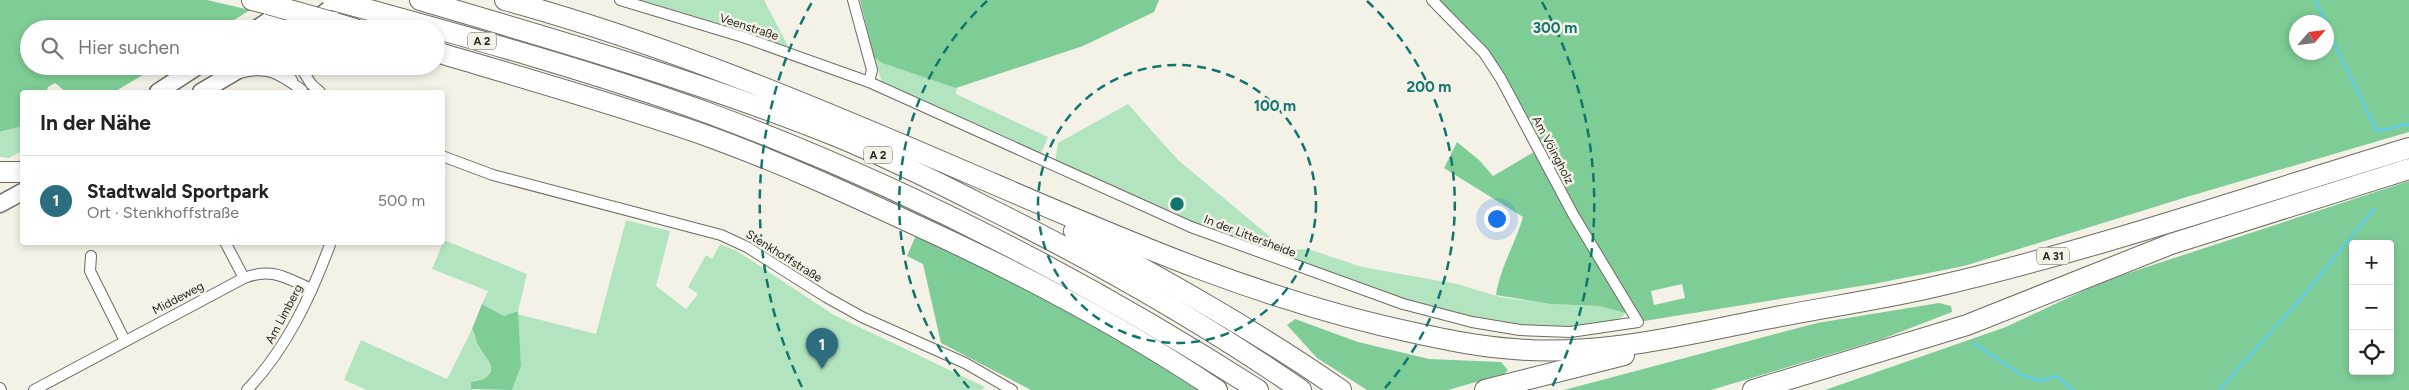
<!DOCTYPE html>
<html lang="de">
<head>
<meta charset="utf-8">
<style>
  :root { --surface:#fff; --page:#f6f6f6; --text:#222; --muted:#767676; --line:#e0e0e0; --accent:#2c6d80 }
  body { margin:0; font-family:Figtree,sans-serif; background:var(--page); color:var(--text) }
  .controls { position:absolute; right:15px; bottom:15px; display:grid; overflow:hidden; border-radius:5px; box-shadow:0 2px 8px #0003 }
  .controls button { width:45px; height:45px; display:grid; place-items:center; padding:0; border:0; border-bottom:1px solid var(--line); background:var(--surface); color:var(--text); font:25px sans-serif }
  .compass { position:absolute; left:2289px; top:15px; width:45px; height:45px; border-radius:50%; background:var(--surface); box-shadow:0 2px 8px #0003; rotate:62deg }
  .you { position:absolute; left:1496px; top:218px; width:18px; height:18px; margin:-12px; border:4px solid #fff; border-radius:50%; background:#1a73e8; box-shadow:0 0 0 8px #1a73e833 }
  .badge { display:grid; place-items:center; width:32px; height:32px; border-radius:50%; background:var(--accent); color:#fff; font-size:16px; font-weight:700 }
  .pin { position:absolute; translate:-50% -41px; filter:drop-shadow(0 1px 2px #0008) }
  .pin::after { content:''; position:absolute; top:26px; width:18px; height:15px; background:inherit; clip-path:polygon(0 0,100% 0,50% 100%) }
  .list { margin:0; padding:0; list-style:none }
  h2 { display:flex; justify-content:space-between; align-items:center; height:65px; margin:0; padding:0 20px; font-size:21px }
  h2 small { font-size:16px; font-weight:400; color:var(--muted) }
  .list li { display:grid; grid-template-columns:32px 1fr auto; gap:15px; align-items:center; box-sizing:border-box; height:90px; padding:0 20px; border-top:1px solid var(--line) }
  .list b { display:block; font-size:19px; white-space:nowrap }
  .list p { margin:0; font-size:16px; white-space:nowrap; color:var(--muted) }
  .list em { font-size:16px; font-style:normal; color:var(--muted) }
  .icon { flex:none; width:28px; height:28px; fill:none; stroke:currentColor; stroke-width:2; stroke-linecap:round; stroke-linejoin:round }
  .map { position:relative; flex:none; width:2409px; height:390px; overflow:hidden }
  .search { position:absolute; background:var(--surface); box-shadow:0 2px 8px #0003; left:20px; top:20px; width:425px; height:55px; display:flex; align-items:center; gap:12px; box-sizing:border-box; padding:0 18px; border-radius:28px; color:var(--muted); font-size:19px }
  .panel { position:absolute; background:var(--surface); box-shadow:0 2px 8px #0003; left:20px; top:90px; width:425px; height:155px; border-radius:5px }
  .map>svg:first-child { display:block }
</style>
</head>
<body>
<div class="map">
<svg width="2409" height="390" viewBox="0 0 2409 390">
  <rect width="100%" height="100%" fill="#f4f1e7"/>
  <g fill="#b2e5bf">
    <path d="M637,0h127l26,50 -65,-25z"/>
    <path d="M874,57l8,6 75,25 -1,6 92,43 -8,19 -158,-73z"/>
    <path d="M1128,104l50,56 108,90 22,-1 54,18 95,17 43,13 50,7 49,2 26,7 -1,3 -15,8 -51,5 -60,-5 -75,-18 -172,-58 -196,-85 3,-20z"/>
    <path d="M22,110v41l-13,7 -9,-1v-25l6,-1 16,-7 -2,-11z"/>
    <path d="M626,220l44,11 -14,55 30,23 12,-15 -10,-7 18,-32 6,4 8,-15 17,7 97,64 151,72 -3,3h-470l9,-24 -4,-52 79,20z"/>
    <path d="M444,240l83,34 -9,37 -14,5 -22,-12 6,-13 -56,-22z"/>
    <path d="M472,329c4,6 3,13 7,19 8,11 18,19 5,31l-10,1 -2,10h-105l-23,-10 17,-40 86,39z"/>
  </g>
  <g fill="#7fcd96" fill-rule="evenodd">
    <path d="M0,0h207l43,10 -30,19h-191v37h129l-44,26h-48l-11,-9 -7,4 -2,5h-24v18l-2,3 2,13 -22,6z"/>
    <path d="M860,0h299l-5,12 -71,34 -127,42 -74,-25 -8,-6z"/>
    <path d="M1432,0h977v132l-219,64 -226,70 -91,18 -235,38 -137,-243zM2296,22h30v30h-30zM1682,284l3,14 -31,7 -3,-14z"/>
    <path d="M1457,142l22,18 14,16 41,-24 90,155 1,6 -26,-7 -49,-2 -54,-9c4,-27 19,-51 27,-78l-79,-49z"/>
    <path d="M2409,181v209h-584l181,-63 98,-46zM2353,244h37v127h-37z"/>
    <path d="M917,233l104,51 98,55 78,51h-166l-90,-47 -18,-79 -16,-8z"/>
    <path d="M1939,303l12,3 1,6 -70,27 -171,51h-147l253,-67z"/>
    <path d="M482,304l22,12 14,-5 3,55 -9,24 -41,-1v-6c4,-4 10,-2 14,-5 14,-10 -1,-22 -6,-31 -4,-6 -3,-12 -7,-18z"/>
    <path d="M1295,319l63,23 71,17 72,3 7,8 -4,4 -56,16h-81l-50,-32 -30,-33z"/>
  </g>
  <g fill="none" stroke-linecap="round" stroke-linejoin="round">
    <g stroke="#5eccec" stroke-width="2.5">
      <path d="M2315,0l11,22"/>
      <path d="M2326,34l7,7 44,90 32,-7"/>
      <path d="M1973,343l49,32 19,6 14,-5 19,14"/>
      <path d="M2219,390l84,-94 71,-87"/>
    </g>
    <g stroke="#6d6b62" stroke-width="12">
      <g id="minor">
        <path d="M620,0l123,37 126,45 322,145 212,77 69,18 48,8 50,2 68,-10 -64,-106 -73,-137 -17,-26 -52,-53"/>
        <path d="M853,0l19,70 -3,12"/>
        <path d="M281,66l11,14"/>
        <path d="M300,66l11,18 9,8"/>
        <path d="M240,73c28,-8 39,1 62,17"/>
        <path d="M442,156l51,19 228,60 26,12 79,50 36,20 103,46 47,27"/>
        <path d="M225,242l19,36"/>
        <path d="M91,256l-1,15 35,70"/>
        <path d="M0,388l1,2"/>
        <path d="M34,390l210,-112c29,-11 41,0 68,11"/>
        <path d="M247,390c40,-42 64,-94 84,-148"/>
      </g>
    </g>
    <g stroke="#6d6b62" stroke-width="19">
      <g id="primary">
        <path d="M256,29l27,-18"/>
        <path d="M302,29l40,-29"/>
        <path d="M158,92l40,-26"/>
        <path d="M201,92l44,-26"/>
        <path d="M0,204l22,-12"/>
      </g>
    </g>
    <g stroke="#6d6b62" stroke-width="22">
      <g id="motorway">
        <path d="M252,0l16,4"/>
        <path d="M420,0c140,41 281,82 416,136 51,21 101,46 150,71 109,54 215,114 315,183"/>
        <path d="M505,0c161,44 315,109 468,175 144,62 288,126 442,158 33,7 66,14 99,16 86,8 173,-15 257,-31 56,-11 112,-19 167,-32 159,-37 315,-91 471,-138"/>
        <path d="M355,6c120,33 240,66 356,108 191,71 375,166 547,276"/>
        <path d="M332,22l23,7"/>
        <path d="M436,52c88,26 176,51 263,81 76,27 148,60 221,94 103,47 203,100 297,163"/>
        <path d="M0,172h22"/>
        <path d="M1074,231c91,49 182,100 267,159"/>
        <path d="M1485,390l139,-35"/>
        <path d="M1753,390l214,-65 204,-81 238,-75"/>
      </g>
    </g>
    <use href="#minor" stroke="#fff" stroke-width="10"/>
    <use href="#primary" stroke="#fff" stroke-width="16"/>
    <use href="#motorway" stroke="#fff" stroke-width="20"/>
    <g stroke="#6d6b62" stroke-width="22" stroke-linecap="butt">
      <g id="motorway-bridge">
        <path d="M333,0l22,6"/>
        <path d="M268,4l64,18"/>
      </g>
    </g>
    <use href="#motorway-bridge" stroke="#fff" stroke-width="20"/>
  </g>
  <g fill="none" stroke="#0f766e" stroke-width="2.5" stroke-dasharray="9 6">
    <circle cx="1177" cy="204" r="139"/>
    <path d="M969 388A278 278 0 0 1 987 1M1367 1A278 278 0 0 1 1385 388"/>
    <path d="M802 387A417 417 0 0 1 812 2M1542 2A417 417 0 0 1 1552 387"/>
  </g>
  <g text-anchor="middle" stroke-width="5" stroke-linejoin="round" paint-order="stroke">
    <g fill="#f4f1e7" stroke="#64625c" stroke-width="1">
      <rect x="468" y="32.5" width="28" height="17" rx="4"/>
      <rect x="864" y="146.5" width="28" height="17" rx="4"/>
      <rect x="2037" y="247.5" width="32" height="17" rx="4"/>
    </g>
    <g font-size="11" font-weight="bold" fill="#262521">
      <text x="482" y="45">A 2</text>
      <text x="878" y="159">A 2</text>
      <text x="2053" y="260">A 31</text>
    </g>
    <g font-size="12" fill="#262521" stroke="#f4f1e7">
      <text transform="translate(749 27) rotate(18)" y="4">Veenstraße</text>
      <text transform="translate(1553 150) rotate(62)" y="4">Am Vöingholz</text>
      <text transform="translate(1250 236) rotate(21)" y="4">In der Littersheide</text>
      <text transform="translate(784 256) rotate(32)" y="4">Stenkhoffstraße</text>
      <text transform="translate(178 298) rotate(-28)" y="4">Middeweg</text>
      <text transform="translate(284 314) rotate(-62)" y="4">Am Limberg</text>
    </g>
  </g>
  <circle cx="1177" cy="204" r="8" fill="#0f766e" stroke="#f4f1e7" stroke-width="2.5"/>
  <g font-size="15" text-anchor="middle" font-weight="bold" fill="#0f766e" stroke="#f4f1e7" stroke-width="5" stroke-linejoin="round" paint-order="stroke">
    <text x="1555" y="33">300 m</text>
    <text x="1429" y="92">200 m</text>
    <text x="1275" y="111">100 m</text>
  </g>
</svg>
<div class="controls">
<button>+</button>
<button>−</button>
<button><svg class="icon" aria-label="locate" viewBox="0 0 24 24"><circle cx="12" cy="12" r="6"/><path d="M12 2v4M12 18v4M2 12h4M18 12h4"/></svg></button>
</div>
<svg class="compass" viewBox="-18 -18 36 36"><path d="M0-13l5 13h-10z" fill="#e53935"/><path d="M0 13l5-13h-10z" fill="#767676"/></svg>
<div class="you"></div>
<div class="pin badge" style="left:822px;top:369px">1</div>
<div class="search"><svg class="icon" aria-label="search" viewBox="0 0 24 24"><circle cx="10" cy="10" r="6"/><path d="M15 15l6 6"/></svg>Hier suchen</div>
<section class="panel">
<h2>In der Nähe<small></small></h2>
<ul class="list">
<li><span class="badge">1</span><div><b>Stadtwald Sportpark</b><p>Ort · Stenkhoffstraße</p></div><em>500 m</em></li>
</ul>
</section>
</div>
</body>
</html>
